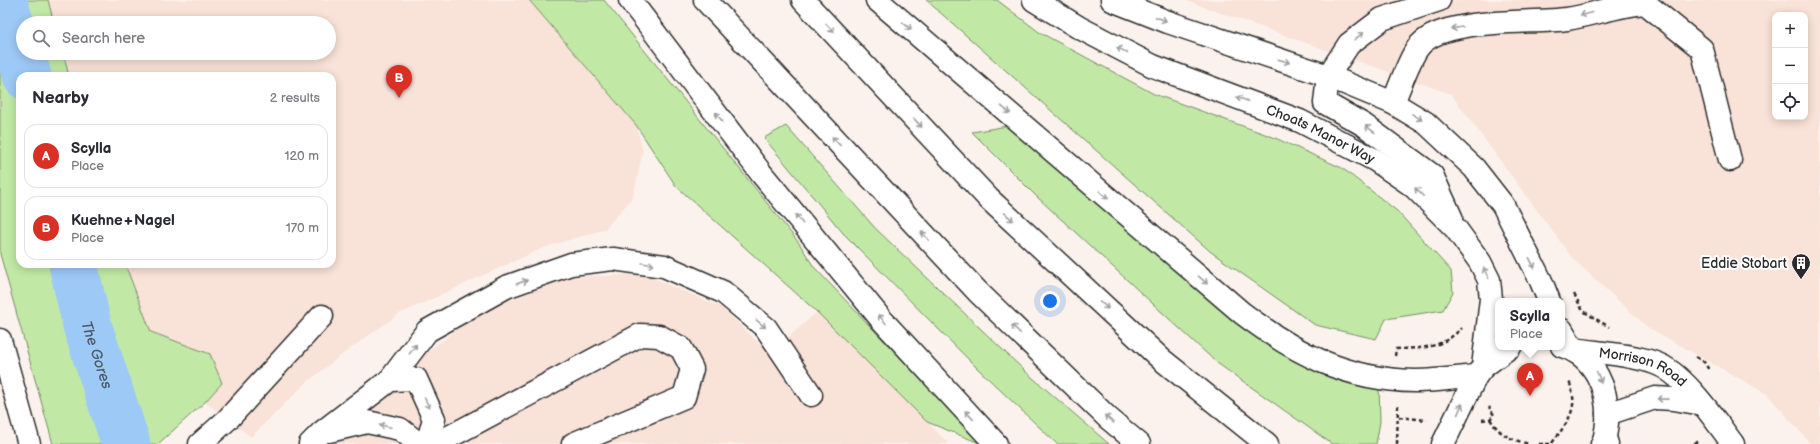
<!DOCTYPE html>
<html lang="en">
<head>
<meta charset="utf-8">
<style>
  :root { --surface:#fff; --page:#f2f2f3; --text:#2b2b33; --muted:#7c7c81; --line:#e1e1e2; --accent:#d93025 }
  body { margin:0; font-family:"Balsamiq Sans",sans-serif; background:var(--page); color:var(--text) }
  .controls { position:absolute; right:12px; top:12px; display:grid; overflow:hidden; border-radius:8px; box-shadow:0 2px 10px #0003 }
  .controls button { width:36px; height:36px; display:grid; place-items:center; padding:0; border:0; border-bottom:1px solid var(--line); background:var(--surface); color:var(--text); font:20px sans-serif }
  .you { position:absolute; left:1050px; top:301px; width:14px; height:14px; margin:-10px; border:3px solid #fff; border-radius:50%; background:#1a73e8; box-shadow:0 0 0 6px #1a73e833 }
  .badge { display:grid; place-items:center; width:26px; height:26px; border-radius:50%; background:var(--accent); color:#fff; font-size:13px; font-weight:700 }
  .pin { position:absolute; translate:-50% -33px; filter:drop-shadow(0 1px 2px #0008) }
  .pin::after { content:''; position:absolute; top:21px; width:14px; height:12px; background:inherit; clip-path:polygon(0 0,100% 0,50% 100%) }
  .popup { position:absolute; left:1495px; top:298px; width:70px; height:52px; box-sizing:border-box; display:grid; place-content:center; border-radius:8px; background:var(--surface); filter:drop-shadow(0 1px 3px #0005); font-size:13px; white-space:nowrap; color:var(--muted) }
  .popup b { font-size:15px; color:var(--text) }
  .popup::after { content:''; position:absolute; left:50%; top:100%; margin-left:-8px; border:8px solid transparent; border-top-color:var(--surface) }
  .list { margin:0; padding:0; list-style:none }
  h2 { display:flex; justify-content:space-between; align-items:center; height:52px; margin:0; padding:0 16px; font-size:17px }
  h2 small { font-size:13px; font-weight:400; color:var(--muted) }
  .list li { display:grid; grid-template-columns:26px 1fr auto; gap:12px; align-items:center; box-sizing:border-box; height:64px; margin:0 8px 8px; padding:0 8px; border:1px solid var(--line); border-radius:12px }
  .list b { display:block; font-size:15px; white-space:nowrap }
  .list p { margin:0; font-size:13px; white-space:nowrap; color:var(--muted) }
  .list em { font-size:13px; font-style:normal; color:var(--muted) }
  .icon { flex:none; width:22px; height:22px; fill:none; stroke:currentColor; stroke-width:2; stroke-linecap:round; stroke-linejoin:round }
  .map { position:relative; flex:none; width:1820px; height:444px; overflow:hidden }
  .search { position:absolute; background:var(--surface); box-shadow:0 2px 10px #0003; left:16px; top:16px; width:320px; height:44px; display:flex; align-items:center; gap:10px; box-sizing:border-box; padding:0 14px; border-radius:22px; color:var(--muted); font-size:15px }
  .panel { position:absolute; background:var(--surface); box-shadow:0 2px 10px #0003; left:16px; top:72px; width:320px; height:196px; border-radius:12px }
  .map>svg:first-child { display:block }
</style>
</head>
<body>
<div class="map">
<svg width="1820" height="444" viewBox="0 0 1820 444">
  <rect width="100%" height="100%" fill="#fcf2ed"/>
  <filter id="ink" filterUnits="userSpaceOnUse"><feTurbulence type="fractalNoise" baseFrequency=".025" numOctaves="2"/><feDisplacementMap in="SourceGraphic" scale="8" xChannelSelector="R" yChannelSelector="G"/><feConvolveMatrix kernelMatrix="1 2 1 2 8 2 1 2 1" color-interpolation-filters="sRGB"/></filter>
  <g filter="url(#ink)">
    <g fill="#f9e2d7" fill-rule="evenodd">
      <path d="M48,0h481l107,125 7,26 -10,46 -28,32 -62,19 -144,66 -59,42 -35,28 -54,53 -46,-35 17,-19 -12,-29 -59,-22 -26,-68h207v-188h-263l-6,-23h266v-30h-275z"/>
      <path d="M1184,0h636v444h-9l-44,-50 -120,-67 -74,-68 -122,-165zM1775,15h30v102h-30z"/>
      <path d="M643,274l78,33 49,47 47,-42 132,132h-636l75,-63 94,-70 88,-34z"/>
    </g>
    <g fill="#c1e9a5" stroke="#768a68">
      <path d="M0,0h48l6,23h-31v30h40l6,23h-49v188h105l26,68 59,22 12,29 -17,19 -47,42h-105l-53,-190z"/>
      <path d="M529,0h75l195,243 15,24 168,177 -55,-22 -110,-110 -141,-126 -40,-61z"/>
      <path d="M926,0h71l42,32 115,62 119,43 69,31 55,43 54,60 2,21 -10,18 -57,9 -10,20 -61,-14 -104,-73z"/>
      <path d="M1013,125l244,208 122,49 1,40 -4,22h-44l-115,-81 -181,-167 -64,-64z"/>
      <path d="M786,126l89,102 151,144 83,72h-52l-81,-77 -133,-134 -79,-95z"/>
    </g>
    <g fill="none" stroke-linecap="round" stroke-linejoin="round">
      <g stroke="#9dc9f7" stroke-width="49">
        <path d="M2,0l25,76"/>
        <path id="s1" d="M73,264l14,61 39,119"/>
      </g>
      <g stroke="#2b2b2b" stroke-width="25">
        <g id="minor">
          <path id="s2" d="M1034,0l44,27 75,39 147,55 75,39 38,26 43,43 24,33 9,18 2,19 -8,68"/>
          <path d="M1112,0l56,22 160,54 65,27 33,20 48,45 29,37 38,76 8,20"/>
          <path d="M1439,0l-57,19 -33,25 -21,32 -3,27 39,22 68,50 19,42"/>
          <path d="M1393,103c6,-14 17,-47 27,-58 24,-28 111,-21 147,-26 26,-4 51,-14 78,-16l57,46 28,111"/>
          <path id="s3" d="M1562,330l11,19c27,4 56,5 82,14 29,10 60,57 78,81"/>
          <path d="M0,340l29,104"/>
          <path d="M390,380l37,-49 79,-44 65,-23 42,-5 51,7 59,26 43,36 45,67"/>
          <path d="M1607,414l48,-16 19,1 28,5"/>
          <path d="M329,431l38,-9 33,7 19,15"/>
          <path d="M200,444l28,-25 94,-103"/>
          <path d="M310,444l11,-11 69,-53 26,-1 18,40 -7,25"/>
          <path d="M436,444l204,-109 19,1 22,12 11,21 -8,28 -111,47"/>
        </g>
      </g>
      <g stroke="#2b2b2b" stroke-width="25">
        <g id="major">
          <path d="M1562,346c33,10 47,44 45,77 -1,7 -1,14 -5,21"/>
          <path d="M1443,444l33,-68 7,-9 27,-20"/>
        </g>
      </g>
      <g stroke="#2b2b2b" stroke-width="25">
        <g id="highway">
          <path d="M630,0l131,173 120,146 115,125"/>
          <path d="M705,0l273,292 130,126 31,26"/>
          <path d="M803,0l186,199 172,160 106,85"/>
          <path d="M877,0l365,313c53,40 104,67 173,68 20,0 41,-3 61,-5"/>
          <path d="M1605,438l2,6"/>
        </g>
      </g>
      <g stroke="#2b2b2b" stroke-width="2.5" stroke-dasharray="4 3" stroke-linecap="butt">
        <path d="M1574,294l9,17 26,16"/>
        <path d="M1395,356l1,-7c29,-1 44,0 66,-21"/>
        <path d="M1696,357l8,5 5,8"/>
        <path d="M1399,417l28,3"/>
        <path d="M1490,419c11,17 20,20 39,25"/>
        <path d="M1482,420l8,-1 4,-4 -5,-8"/>
        <path d="M1552,443c16,-22 28,-34 17,-62"/>
        <path d="M1397,444l1,-39"/>
        <path d="M1539,444h14"/>
        <path d="M1694,444l5,-4"/>
      </g>
      <use href="#minor" stroke="#fff" stroke-width="22"/>
      <use href="#major" stroke="#fff" stroke-width="22"/>
      <use href="#highway" stroke="#fff" stroke-width="22"/>
    </g>
    <defs><path id="oneway-shaft" d="M-6 0H5M1.5-3L5.5 0L1.5 3" fill="none" stroke-width="1.6" stroke-linecap="round" stroke-linejoin="round"/></defs>
    <g stroke="#a0a0a0">
      <use href="#oneway-shaft" transform="translate(1586 14) rotate(166)"/>
      <use href="#oneway-shaft" transform="translate(1161 19) rotate(21)"/>
      <use href="#oneway-shaft" transform="translate(907 26) rotate(41)"/>
      <use href="#oneway-shaft" transform="translate(830 28) rotate(47)"/>
      <use href="#oneway-shaft" transform="translate(1457 28) rotate(168)"/>
      <use href="#oneway-shaft" transform="translate(1359 36) rotate(-37)"/>
      <use href="#oneway-shaft" transform="translate(1122 50) rotate(-152)"/>
      <use href="#oneway-shaft" transform="translate(1284 61) rotate(18)"/>
      <use href="#oneway-shaft" transform="translate(1242 99) rotate(-160)"/>
      <use href="#oneway-shaft" transform="translate(1006 110) rotate(40)"/>
      <use href="#oneway-shaft" transform="translate(719 117) rotate(-127)"/>
      <use href="#oneway-shaft" transform="translate(1417 117) rotate(32)"/>
      <use href="#oneway-shaft" transform="translate(918 123) rotate(47)"/>
      <use href="#oneway-shaft" transform="translate(1370 129) rotate(-144)"/>
      <use href="#oneway-shaft" transform="translate(836 141) rotate(-133)"/>
      <use href="#oneway-shaft" transform="translate(1419 192) rotate(-135)"/>
      <use href="#oneway-shaft" transform="translate(1104 195) rotate(41)"/>
      <use href="#oneway-shaft" transform="translate(1009 217) rotate(43)"/>
      <use href="#oneway-shaft" transform="translate(799 219) rotate(-129)"/>
      <use href="#oneway-shaft" transform="translate(925 236) rotate(-133)"/>
      <use href="#oneway-shaft" transform="translate(1532 263) rotate(63)"/>
      <use href="#oneway-shaft" transform="translate(648 264) rotate(9)"/>
      <use href="#oneway-shaft" transform="translate(1486 273) rotate(-116)"/>
      <use href="#oneway-shaft" transform="translate(1203 280) rotate(41)"/>
      <use href="#oneway-shaft" transform="translate(522 282) rotate(-19)"/>
      <use href="#oneway-shaft" transform="translate(1104 305) rotate(43)"/>
      <use href="#oneway-shaft" transform="translate(882 319) rotate(-131)"/>
      <use href="#oneway-shaft" transform="translate(761 324) rotate(40)"/>
      <use href="#oneway-shaft" transform="translate(1016 329) rotate(-136)"/>
      <use href="#oneway-shaft" transform="translate(413 349) rotate(-53)"/>
      <use href="#oneway-shaft" transform="translate(1599 377) rotate(67)"/>
      <use href="#oneway-shaft" transform="translate(1663 399) rotate(-179)"/>
      <use href="#oneway-shaft" transform="translate(427 403) rotate(65)"/>
      <use href="#oneway-shaft" transform="translate(1460 409) rotate(-66)"/>
      <use href="#oneway-shaft" transform="translate(969 415) rotate(-133)"/>
      <use href="#oneway-shaft" transform="translate(1109 419) rotate(-139)"/>
      <use href="#oneway-shaft" transform="translate(385 426) rotate(-168)"/>
    </g>
  </g>
  <defs>
    <g id="building-pin" transform="scale(1)"><path d="M0 17L-7.5 6A9.5 9.5 0 1 1 7.5 6Z" fill="#2b2b2b" stroke="#fff"/><path d="M-4-6H4V6H1V3H-1V6H-4ZM-2.5-4.3h1.7v1.8h-1.7ZM.8-4.3h1.7v1.8H.8ZM-2.5-1h1.7V.8h-1.7ZM.8-1h1.7V.8H.8Z" fill="#fff"/></g>
  </defs>
  <g fill-rule="evenodd">
    <use href="#building-pin" x="1801" y="263"/>
  </g>
  <g text-anchor="middle" stroke-width="4" stroke-linejoin="round" paint-order="stroke">
    <g font-size="14" fill="#2b2b2b" stroke="#fff">
      <text dy="5" stroke="none"><textPath href="#s2" startOffset="317">Choats Manor Way</textPath></text>
      <text dy="5" stroke="none"><textPath href="#s3" startOffset="95">Morrison Road</textPath></text>
    </g>
    <g font-size="14" fill="#2b2b2b" stroke="#fff" text-anchor="end">
      <text x="1787" y="268">Eddie Stobart</text>
    </g>
    <g font-size="15" font-style="italic" fill="#4d5a68" stroke="#fff">
      <text dy="5" stroke="none"><textPath href="#s1" startOffset="94">The Gores</textPath></text>
    </g>
  </g>
</svg>
<div class="controls">
<button>+</button>
<button>−</button>
<button><svg class="icon" aria-label="locate" viewBox="0 0 24 24"><circle cx="12" cy="12" r="6"/><path d="M12 2v4M12 18v4M2 12h4M18 12h4"/></svg></button>
</div>
<div class="you"></div>
<div class="pin badge" style="left:1530px;top:396px">A</div>
<div class="popup"><b>Scylla</b>Place</div>
<div class="pin badge" style="left:399px;top:98px">B</div>
<div class="search"><svg class="icon" aria-label="search" viewBox="0 0 24 24"><circle cx="10" cy="10" r="6"/><path d="M15 15l6 6"/></svg>Search here</div>
<section class="panel">
<h2>Nearby<small>2 results</small></h2>
<ul class="list">
<li><span class="badge">A</span><div><b>Scylla</b><p>Place</p></div><em>120 m</em></li>
<li><span class="badge">B</span><div><b>Kuehne+Nagel</b><p>Place</p></div><em>170 m</em></li>
</ul>
</section>
</div>
</body>
</html>
